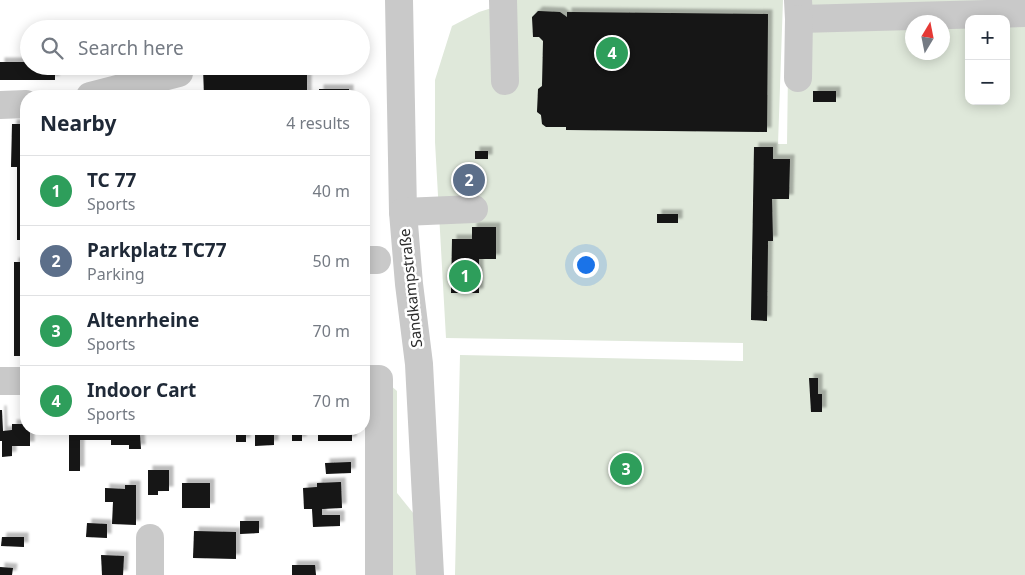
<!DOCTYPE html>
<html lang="en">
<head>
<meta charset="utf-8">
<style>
  :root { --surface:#fff; --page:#f2f2f3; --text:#1f2937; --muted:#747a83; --line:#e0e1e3; --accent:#7c3aed }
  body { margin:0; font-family:"Noto Sans",sans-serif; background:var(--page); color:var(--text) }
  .controls { position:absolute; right:15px; top:15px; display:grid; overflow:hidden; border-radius:10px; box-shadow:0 2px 12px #0003 }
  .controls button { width:45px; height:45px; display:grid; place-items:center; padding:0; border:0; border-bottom:1px solid var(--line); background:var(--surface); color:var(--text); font:25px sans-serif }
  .compass { position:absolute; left:905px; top:15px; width:45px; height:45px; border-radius:50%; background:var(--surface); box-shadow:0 2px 12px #0003; rotate:10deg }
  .you { position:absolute; left:585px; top:264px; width:18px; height:18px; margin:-12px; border:4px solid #fff; border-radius:50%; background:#1a73e8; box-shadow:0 0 0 8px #1a73e833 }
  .badge { display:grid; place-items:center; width:32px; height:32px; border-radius:50%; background:var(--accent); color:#fff; font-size:16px; font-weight:700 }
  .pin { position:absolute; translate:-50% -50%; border:2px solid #fff; box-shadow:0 1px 5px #0006 }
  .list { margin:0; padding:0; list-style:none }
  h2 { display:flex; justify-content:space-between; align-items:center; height:65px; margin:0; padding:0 20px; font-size:21px }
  h2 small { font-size:16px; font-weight:400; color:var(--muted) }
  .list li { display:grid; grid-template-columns:32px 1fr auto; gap:15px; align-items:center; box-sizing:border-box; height:70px; padding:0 20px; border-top:1px solid var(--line) }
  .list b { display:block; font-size:19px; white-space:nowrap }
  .list p { margin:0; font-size:16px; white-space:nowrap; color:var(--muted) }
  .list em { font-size:16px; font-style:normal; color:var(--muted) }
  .icon { flex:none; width:28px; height:28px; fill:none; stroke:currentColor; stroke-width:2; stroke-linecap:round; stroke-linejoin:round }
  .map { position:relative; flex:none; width:1025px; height:575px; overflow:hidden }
  .search { position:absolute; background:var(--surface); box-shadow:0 2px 12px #0003; left:20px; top:20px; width:350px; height:55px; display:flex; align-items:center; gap:12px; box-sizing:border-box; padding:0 18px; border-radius:28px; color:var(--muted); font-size:19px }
  .panel { position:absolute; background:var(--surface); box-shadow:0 2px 12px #0003; left:20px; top:90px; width:350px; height:345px; border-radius:20px }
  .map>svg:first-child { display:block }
</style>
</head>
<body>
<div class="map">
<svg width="1025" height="575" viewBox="0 0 1025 575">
  <defs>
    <filter id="shadow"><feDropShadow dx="4.5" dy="-4.5" stdDeviation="1" flood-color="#0004"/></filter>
  </defs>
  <rect width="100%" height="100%" fill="#fff"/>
  <g fill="#dfe8da" fill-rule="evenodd">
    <path d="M517,0h266l-5,144h9l2,-144h236v575h-570l5,-220 283,6v-18l-297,-5 -11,-196v-62l17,-54 27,-14zM969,19h37v82h-37zM912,22h30v30h-30z"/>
    <path d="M384,380l13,11v102l21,26 1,56h-35z"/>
  </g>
  <g fill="#131313" filter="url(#shadow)">
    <path d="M538,11l22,1 7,5v-5l201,2 -1,118 -201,-2v-3h-20l-4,-3 -1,-9 -4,-3 1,-23 4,-3 1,-45 -4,-4h-6l-1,-20z"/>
    <path d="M0,62h29v4h26v14h-55z"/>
    <path d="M114,66h24v1l-23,4z"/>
    <path d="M255,67v5l52,-1v25h-52v-1l-51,1 -1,-28z"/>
    <rect x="319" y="89" width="30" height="7"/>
    <rect x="813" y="91" width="23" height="11"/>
    <path d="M12,124h14v116h-9v-73h-6z"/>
    <path d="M754,147h19v12h17l-1,40h-17l1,42h-5l-1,80 -16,-1z"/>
    <rect x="475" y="151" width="13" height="8"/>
    <rect x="657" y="214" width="21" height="9"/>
    <path d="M472,227h24v32h-17v34h-28l1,-54h20z"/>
    <rect x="14" y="262" width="12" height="94"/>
    <path d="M809,378h9v16h4v18h-11z"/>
    <path d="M0,410h2l1,21 9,-1v-6h14v5h34v6h-17v-4h-13v15h-18v10l-10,1v-16h-2z"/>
    <path d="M69,429h60v3l11,-1v-2h28v6h-28l1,14h-12v-4h-18v-5h-31v31h-11z"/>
    <rect x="199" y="429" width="32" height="4"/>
    <rect x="236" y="429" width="10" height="13"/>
    <path d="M255,429h33v3h-14v13l-19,1z"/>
    <rect x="292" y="429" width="10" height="12"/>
    <rect x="318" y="429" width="34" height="12"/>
    <path d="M351,462v11l-25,1 -1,-11z"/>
    <path d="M148,470h21v21h-11v4h-10z"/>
    <path d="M341,482l1,26 -20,1v6h18v11l-27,1 -1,-18h-8l-1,-21 14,-1v-4z"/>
    <rect x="182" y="483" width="28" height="25"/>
    <path d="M125,485h11v40l-24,-1 1,-22h-8v-14l20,1z"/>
    <path d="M240,521h19v12l-19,1z"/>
    <path d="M87,523l20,1v14l-21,-1z"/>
    <path d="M194,531l42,1v27l-43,-1z"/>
    <path d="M2,537h22v10l-23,-1z"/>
    <path d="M101,555l23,1 -1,19h-21z"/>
    <path d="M292,565h23l1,10h-24z"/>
    <path d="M0,567l13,1 -1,7h-12z"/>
  </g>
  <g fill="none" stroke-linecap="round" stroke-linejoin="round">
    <g stroke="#c9c9c9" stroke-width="28">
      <path d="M399,0l4,212 6,72 10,80 11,211"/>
      <path d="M503,0l2,81"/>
      <path d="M798,0l1,19 226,-6"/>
      <path d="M798,78l1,-59"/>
      <path d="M90,96l89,-23"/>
      <path d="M0,105l26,-1"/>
      <path d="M403,212l71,-3"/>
      <path d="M364,260h13"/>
      <path d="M364,379h15v196"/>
      <path d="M0,381h26"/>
      <path d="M150,575v-37"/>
    </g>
  </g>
  <g text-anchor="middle" stroke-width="5" stroke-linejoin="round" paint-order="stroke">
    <g font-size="15" fill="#2c2c2c" stroke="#fff">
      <text transform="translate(411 288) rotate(-96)" y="5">Sandkampstraße</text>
    </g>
  </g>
</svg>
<div class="controls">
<button>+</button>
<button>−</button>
</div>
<svg class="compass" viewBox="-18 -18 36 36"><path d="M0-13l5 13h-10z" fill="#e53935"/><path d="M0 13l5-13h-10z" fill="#747a83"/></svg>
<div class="you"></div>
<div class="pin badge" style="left:465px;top:276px;background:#2e9e5b">1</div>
<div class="pin badge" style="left:469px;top:180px;background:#5c6f8a">2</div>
<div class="pin badge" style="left:626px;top:469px;background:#2e9e5b">3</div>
<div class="pin badge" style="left:612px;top:53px;background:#2e9e5b">4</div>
<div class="search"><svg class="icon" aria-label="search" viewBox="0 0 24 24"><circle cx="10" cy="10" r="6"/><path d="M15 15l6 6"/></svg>Search here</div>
<section class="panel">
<h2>Nearby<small>4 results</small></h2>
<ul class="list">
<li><span class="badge" style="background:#2e9e5b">1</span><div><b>TC 77</b><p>Sports</p></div><em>40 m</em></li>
<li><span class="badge" style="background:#5c6f8a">2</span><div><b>Parkplatz TC77</b><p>Parking</p></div><em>50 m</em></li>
<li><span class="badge" style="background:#2e9e5b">3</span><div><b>Altenrheine</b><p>Sports</p></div><em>70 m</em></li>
<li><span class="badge" style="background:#2e9e5b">4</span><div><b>Indoor Cart</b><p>Sports</p></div><em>70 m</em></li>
</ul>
</section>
</div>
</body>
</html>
